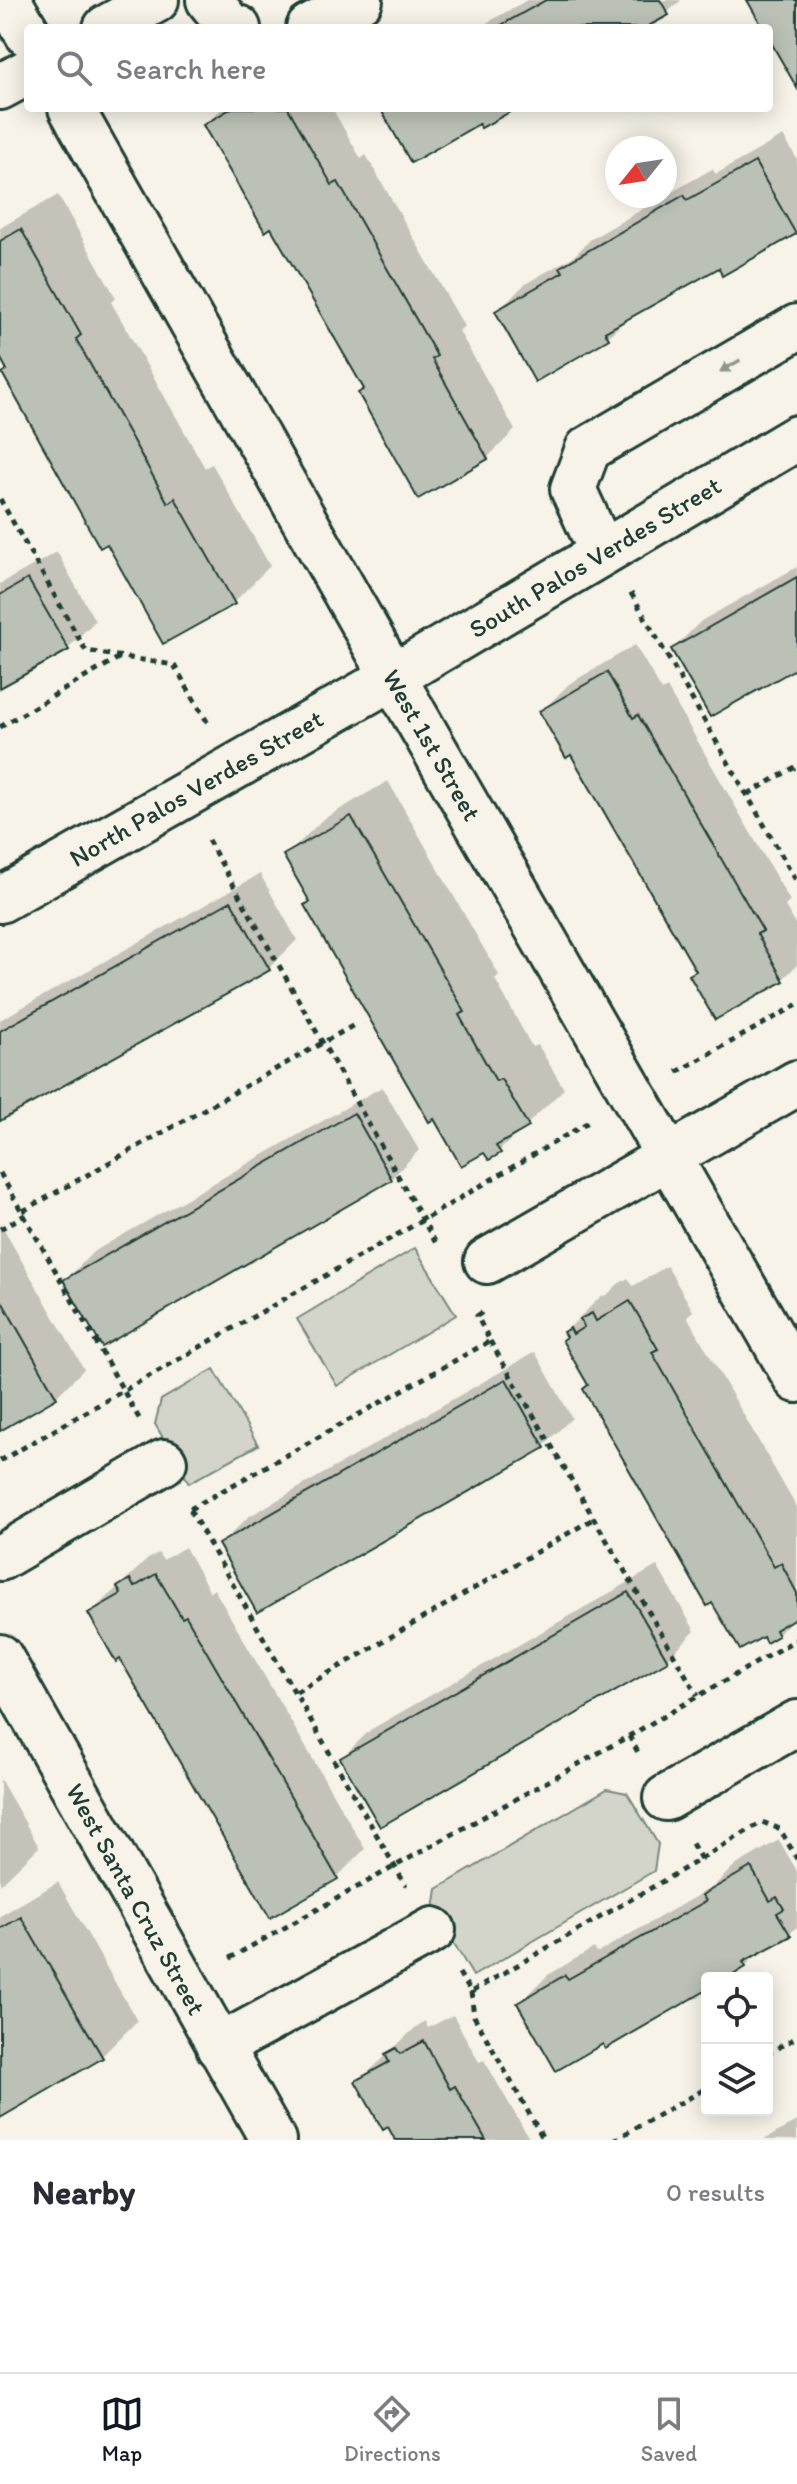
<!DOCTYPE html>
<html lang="en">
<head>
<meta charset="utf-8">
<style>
  :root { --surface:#fff; --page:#f2f2f3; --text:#2b2b33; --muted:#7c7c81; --line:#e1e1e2; --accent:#111827 }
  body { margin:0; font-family:Itim,sans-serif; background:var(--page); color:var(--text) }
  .controls { position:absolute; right:24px; bottom:24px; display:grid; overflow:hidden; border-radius:8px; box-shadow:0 4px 20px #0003 }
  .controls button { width:72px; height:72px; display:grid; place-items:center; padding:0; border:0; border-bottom:2px solid var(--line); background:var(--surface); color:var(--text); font:40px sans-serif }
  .compass { position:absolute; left:605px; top:136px; width:72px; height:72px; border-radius:50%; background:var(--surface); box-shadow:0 4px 20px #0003; rotate:240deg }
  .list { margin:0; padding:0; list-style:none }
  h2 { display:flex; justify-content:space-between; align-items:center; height:104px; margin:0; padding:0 32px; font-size:34px }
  h2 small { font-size:26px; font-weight:400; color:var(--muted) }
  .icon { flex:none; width:44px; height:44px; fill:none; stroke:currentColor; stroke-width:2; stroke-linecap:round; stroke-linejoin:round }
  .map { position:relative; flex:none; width:797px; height:2140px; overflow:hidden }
  .search { position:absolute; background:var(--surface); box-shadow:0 4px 20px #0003; left:24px; right:24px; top:24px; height:88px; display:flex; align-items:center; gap:20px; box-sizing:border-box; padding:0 28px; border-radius:8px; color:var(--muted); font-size:30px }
  .sheet { height:232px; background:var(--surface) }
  nav { display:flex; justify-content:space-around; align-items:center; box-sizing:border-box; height:112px; border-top:2px solid var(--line); background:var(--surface); font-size:22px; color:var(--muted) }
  nav a { display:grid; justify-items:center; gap:4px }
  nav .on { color:var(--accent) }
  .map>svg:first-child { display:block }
</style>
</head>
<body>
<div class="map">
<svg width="797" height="2140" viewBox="0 0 797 2140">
  <rect width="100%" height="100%" fill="#f7f3e8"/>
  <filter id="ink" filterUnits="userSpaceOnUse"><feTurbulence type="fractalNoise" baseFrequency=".0125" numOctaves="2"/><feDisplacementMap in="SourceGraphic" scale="16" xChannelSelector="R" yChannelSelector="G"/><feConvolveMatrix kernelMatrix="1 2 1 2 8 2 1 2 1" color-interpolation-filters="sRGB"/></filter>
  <g filter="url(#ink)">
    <g fill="#d3d5ca" stroke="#79897f" stroke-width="2">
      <path d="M415,1248l41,67 -119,71 -40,-67z"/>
      <path d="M214,1369l44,76 -69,38 -34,-59 6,-24z"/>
      <path d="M607,1789l20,4 31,51 -4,27 -181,105 -39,-67 3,-20z"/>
    </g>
    <g fill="#0003">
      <path d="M527,0h154l-14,13 -26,15h-163z"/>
      <path d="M222,108h110l29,51 5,-4 98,171 -5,5 56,99 -28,28 -121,-70 -94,-162 -67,-101z"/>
      <path d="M783,136l14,23v71l-2,2 -76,33 -91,52 -20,20 -111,-25 28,-28 49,-28 17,-17 121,-70 4,5z"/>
      <path d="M58,195l58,103 -5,4 94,166 7,-4 58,102 -36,36 -70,39 -164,-288v-125z"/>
      <path d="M57,552l38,69 -28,28 -67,37v-102z"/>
      <path d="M797,567v99l-124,-17 28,-28z"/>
      <path d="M635,645l27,46 5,-3 123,213 -5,5 12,21v38l-14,14 -92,-4 6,-6 -125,-217 -31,-40 28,-28z"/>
      <path d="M388,781l111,194 -4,4 37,68 6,-2 26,44 -65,62 -187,-251 -26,-44 36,-36z"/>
      <path d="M260,874l37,66 -28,28 -269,151v-99z"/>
      <path d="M382,1087l37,63 -28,29 -326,102 28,-29z"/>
      <path d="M0,1223l84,146 -28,28 -56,31z"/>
      <path d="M667,1266l26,45 -6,5 110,192v107l-20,20 -187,-251 -25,-52 36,-36 6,-1 11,-11 10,-6 5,8z"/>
      <path d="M535,1352l37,66 -29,28 -323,99 28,-28z"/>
      <path d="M185,1547l25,45 4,-3 151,260 -28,28 -216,-221 -31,-43 58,-54 10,-6 5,7z"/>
      <path d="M657,1566l38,65 -28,28 -325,99 28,-28z"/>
      <path d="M0,1779l39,68 -39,38z"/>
      <path d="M779,1840l18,31v56l-8,7 -28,16 -16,16 -21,12h-17v10l-104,54 -83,-39 28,-28 46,-27 3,5 117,-67 19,-19z"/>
      <path d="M58,1882l79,139 -36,36 -101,59v-200z"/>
      <path d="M453,2015l26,47 5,-2 46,80h-132l-40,-58 58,-55 9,-6 3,7z"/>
      <path d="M797,2121v19h-33z"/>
    </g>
    <g fill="#bbc1b6" stroke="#1f3d34" stroke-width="2">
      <path d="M546,0h114l9,15 -24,13h-149z"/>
      <path d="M747,0h50v88l-28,-49v-11h-6z"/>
      <path d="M232,108h56l44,77 6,-3 99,174 -5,3 56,100 -70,40 -60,-106 6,-4 -93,-161 -6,4 -62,-107z"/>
      <path d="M380,108h137l-36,20 -2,-4 -68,39z"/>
      <path d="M755,162l41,72 -74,42 -3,-8 -114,64 4,7 -74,43 -40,-71 68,-39 -3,-5 124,-72 3,5z"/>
      <path d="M21,229l60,106 -5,4 92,164 7,-5 60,106 -72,40 -56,-100 -7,4 -98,-175 5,-3 -7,-13v-116z"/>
      <path d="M797,577v91l-87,49 -39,-68z"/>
      <path d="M28,579l41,71 -69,38v-93z"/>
      <path d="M607,672l26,46 5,-3 125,216 -6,3 27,47 -69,39 -26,-45 7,-4 -125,-216 -5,3 -27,-47z"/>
      <path d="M351,816l114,196 -6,3 37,66 5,-2 28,48 -33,19 5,7 -12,7 -5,-7 -23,13 -27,-47 -5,3 -125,-217 6,-3 -27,-47z"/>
      <path d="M231,901l39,69 -270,151v-90z"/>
      <path d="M354,1113l38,67 -290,167 -39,-67z"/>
      <path d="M0,1298l57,100 -57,33z"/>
      <path d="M630,1301l28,48 -6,3 122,215 7,-4 16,30v24l-22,13 3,6 -12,7 -3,-6 -23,13 -28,-47 -5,3 -124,-217 5,-4 -26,-45 4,-3 -3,-5 7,-4 3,6 11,-7 -4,-8 12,-6 4,8z"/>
      <path d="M506,1379l39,69 -288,165 -39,-69z"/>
      <path d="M156,1574l26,44 4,-2 152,263 -68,39 -150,-259 -4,3 -28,-49 33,-19 -4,-7 13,-8 4,8z"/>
      <path d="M628,1592l40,69 -288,166 -40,-69z"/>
      <path d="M751,1867l19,34 7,-4 7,12 -7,4 14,23 -48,26 3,5 -18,11h-21v12l-102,59 -2,-5 -47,27 -39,-68 48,-28 3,4 138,-78 -4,-6z"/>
      <path d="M21,1917l82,141 -103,60v-189z"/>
      <path d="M424,2041l26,48 5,-3 31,54h-91l-7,-13 -5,3 -28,-49 34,-19 -4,-8 11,-6 4,6z"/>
    </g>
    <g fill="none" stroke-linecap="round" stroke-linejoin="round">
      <g stroke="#1f3d34" stroke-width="50">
        <g id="minor">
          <path d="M8,0l20,34"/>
          <path d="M209,0l21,26 8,2"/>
          <path d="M106,28l50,-28"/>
          <path d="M309,28l51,-28"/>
          <path d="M0,87l28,-15"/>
          <path d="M71,108l322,569 404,703"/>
          <path d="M602,552l-29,-63 15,-40 209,-122"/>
          <path d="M0,900l393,-223 404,-239"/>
          <path d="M487,1261l310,-178"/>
          <path d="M0,1558l164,-96"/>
          <path d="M0,1657l273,483"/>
          <path d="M666,1798l131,-75"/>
          <path d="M219,2047l214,-117"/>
        </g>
      </g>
      <g stroke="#1f3d34" stroke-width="5" stroke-dasharray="6 6" stroke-linecap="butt">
        <path d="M0,499l86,152 88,14 35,60"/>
        <path d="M631,593l166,289"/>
        <path d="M0,727l120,-70"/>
        <path d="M748,794l49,-28"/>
        <path d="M208,840l229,405"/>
        <path d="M677,1072l120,-67"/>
        <path d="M0,1173l140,247"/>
        <path d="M23,1211l333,-187"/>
        <path d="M0,1229l25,-14"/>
        <path d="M490,1341l208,355"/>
        <path d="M0,1461l423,-241 169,-100"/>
        <path d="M190,1509l300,-168 -13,-25 7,-5"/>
        <path d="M190,1510l216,376"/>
        <path d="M296,1692l297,-173"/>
        <path d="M629,1736l11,20"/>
        <path d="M701,1859l61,-37 18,7 17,30"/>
        <path d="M230,1958l399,-222 168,-97"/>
        <path d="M459,1973l12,19 230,-133 -11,-19"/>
        <path d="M471,1992l3,24 70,124"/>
        <path d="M767,2054l30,-17"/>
        <path d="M614,2140l93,-52"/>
      </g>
      <use href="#minor" stroke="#f7f3e8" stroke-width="44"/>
    </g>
    <defs><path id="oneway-solid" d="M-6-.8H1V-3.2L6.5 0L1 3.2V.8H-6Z" transform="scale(2)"/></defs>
    <use fill="#8b988e" href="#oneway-solid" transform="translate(730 366) rotate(150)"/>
  </g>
  <g text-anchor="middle" stroke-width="7" stroke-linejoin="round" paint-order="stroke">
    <g font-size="26" fill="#1f3d34" stroke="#f7f3e8">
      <text transform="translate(595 557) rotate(-31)" y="9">South Palos Verdes Street</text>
      <text transform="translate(432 745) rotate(60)" y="9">West 1st Street</text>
      <text transform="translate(196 788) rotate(-30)" y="9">North Palos Verdes Street</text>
      <text transform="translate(136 1899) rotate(61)" y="9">West Santa Cruz Street</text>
    </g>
  </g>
</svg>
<div class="controls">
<button><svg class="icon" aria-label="locate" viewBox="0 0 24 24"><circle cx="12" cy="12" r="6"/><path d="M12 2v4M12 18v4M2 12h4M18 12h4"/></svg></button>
<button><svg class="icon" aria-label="layers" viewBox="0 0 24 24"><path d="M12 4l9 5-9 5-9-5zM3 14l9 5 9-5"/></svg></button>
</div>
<svg class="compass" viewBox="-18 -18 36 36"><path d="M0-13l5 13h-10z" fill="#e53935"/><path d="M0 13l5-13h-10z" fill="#7c7c81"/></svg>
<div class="search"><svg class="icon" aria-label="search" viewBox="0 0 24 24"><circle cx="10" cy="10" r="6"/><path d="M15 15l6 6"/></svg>Search here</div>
</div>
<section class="sheet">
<h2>Nearby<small>0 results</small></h2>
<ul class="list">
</ul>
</section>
<nav>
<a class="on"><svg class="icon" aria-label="map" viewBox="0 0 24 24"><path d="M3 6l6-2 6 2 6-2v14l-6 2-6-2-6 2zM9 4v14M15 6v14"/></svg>Map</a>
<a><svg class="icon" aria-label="directions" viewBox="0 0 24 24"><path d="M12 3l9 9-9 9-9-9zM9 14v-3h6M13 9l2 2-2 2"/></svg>Directions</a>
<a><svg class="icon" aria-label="saved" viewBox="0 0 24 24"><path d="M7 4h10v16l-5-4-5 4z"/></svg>Saved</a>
</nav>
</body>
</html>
